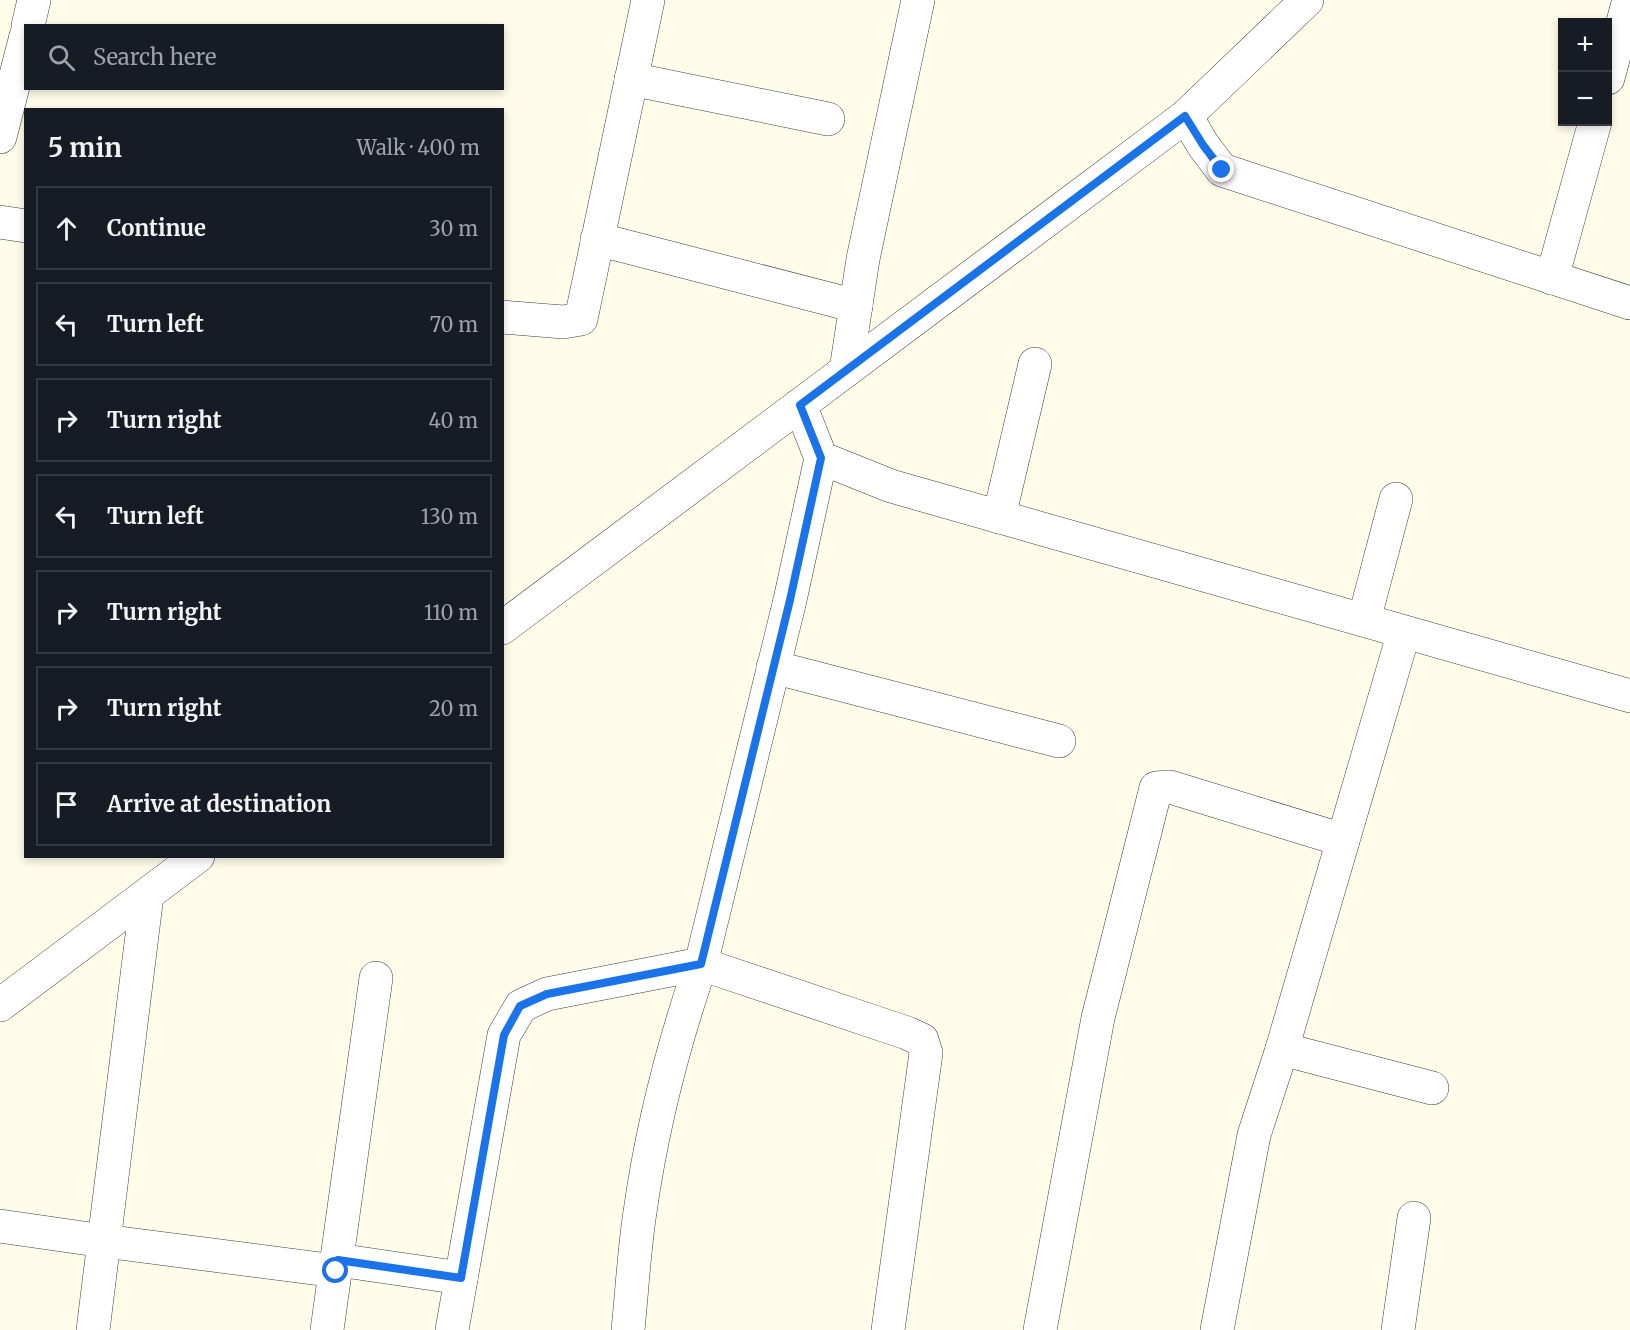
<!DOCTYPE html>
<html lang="en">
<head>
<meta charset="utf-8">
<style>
  :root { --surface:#171b24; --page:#20242c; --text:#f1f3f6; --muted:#9ea1a6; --line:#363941 }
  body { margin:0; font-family:Merriweather,serif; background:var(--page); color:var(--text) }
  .controls { position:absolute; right:18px; top:18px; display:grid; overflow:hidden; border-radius:0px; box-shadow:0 3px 9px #0003 }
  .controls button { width:54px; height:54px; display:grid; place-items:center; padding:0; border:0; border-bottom:2px solid var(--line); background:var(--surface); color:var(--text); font:30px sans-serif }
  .stop { position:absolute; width:18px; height:18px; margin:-14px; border:4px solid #1a73e8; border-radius:50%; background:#fff }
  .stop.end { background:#1a73e8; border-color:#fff; box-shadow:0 2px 6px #0008 }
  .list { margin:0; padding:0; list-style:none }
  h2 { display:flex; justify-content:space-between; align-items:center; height:78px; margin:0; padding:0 24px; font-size:26px }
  h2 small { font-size:20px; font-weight:400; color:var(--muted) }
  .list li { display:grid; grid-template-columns:39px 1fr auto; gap:18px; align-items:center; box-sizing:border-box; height:84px; margin:0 12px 12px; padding:0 12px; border:2px solid var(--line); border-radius:0px }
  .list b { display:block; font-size:22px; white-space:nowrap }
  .list em { font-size:20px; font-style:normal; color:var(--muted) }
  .icon { flex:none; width:33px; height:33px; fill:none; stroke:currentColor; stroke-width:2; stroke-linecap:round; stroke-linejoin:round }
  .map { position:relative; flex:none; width:1630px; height:1330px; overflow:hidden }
  .search { position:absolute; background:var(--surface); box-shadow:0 3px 9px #0003; left:24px; top:24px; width:480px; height:66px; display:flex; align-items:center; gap:15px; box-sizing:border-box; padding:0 21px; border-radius:0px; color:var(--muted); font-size:22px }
  .panel { position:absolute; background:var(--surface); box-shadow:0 3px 9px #0003; left:24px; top:108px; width:480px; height:750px; border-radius:0px }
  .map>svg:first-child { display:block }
</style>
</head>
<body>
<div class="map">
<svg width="1630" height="1330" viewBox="0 0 1630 1330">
  <rect width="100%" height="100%" fill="#fffde9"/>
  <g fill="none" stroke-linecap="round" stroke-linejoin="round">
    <g stroke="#3e3e3e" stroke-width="34">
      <g id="minor">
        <path d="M28,26l6,-26"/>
        <path d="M1608,78l19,-71"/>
        <path d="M631,79l197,40"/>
        <path d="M1186,116l17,29 19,25 408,133"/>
        <path d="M0,137l26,-101"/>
        <path d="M0,222l26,4"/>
        <path d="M597,239l259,67"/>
        <path d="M1552,278l43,-156"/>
        <path d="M502,317l61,5 18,-3 67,-319"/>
        <path d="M846,370l17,-111 55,-259"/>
        <path d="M800,405l21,53 70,28 739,210"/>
        <path d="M999,517l36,-153"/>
        <path d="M1364,620l32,-121"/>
        <path d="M502,628l684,-512 121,-116"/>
        <path d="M773,667l286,74"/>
        <path d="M0,1005l198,-149"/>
        <path d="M1282,1049l150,39"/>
        <path d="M0,1226l104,15 232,30"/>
        <path d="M338,1260l123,18"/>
        <path d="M93,1330l54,-435"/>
        <path d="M327,1330l49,-352"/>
        <path d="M452,1330l52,-295 17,-29 26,-12 154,-30 206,69 15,7 4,13 -38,277"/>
        <path d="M628,1330c4,-39 6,-79 12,-118 12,-85 33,-167 61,-248l89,-364 31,-142"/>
        <path d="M1040,1330l58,-312 58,-230 14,-1 173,53"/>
        <path d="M1217,1330l37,-195 28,-86 122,-417"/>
        <path d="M1398,1330l16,-112"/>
      </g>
    </g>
    <use href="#minor" stroke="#fff" stroke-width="33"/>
  </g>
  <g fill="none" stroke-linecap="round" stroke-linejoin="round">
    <path stroke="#1a73e8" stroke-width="8" d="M336,1271l2,-11 123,18 43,-243 16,-29 27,-12 154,-30 89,-364 31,-142 -21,-53 385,-289 18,29 19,25"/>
  </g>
</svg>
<div class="controls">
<button>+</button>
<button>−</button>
</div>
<div class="stop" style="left:336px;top:1271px"></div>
<div class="stop end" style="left:1222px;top:170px"></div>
<div class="search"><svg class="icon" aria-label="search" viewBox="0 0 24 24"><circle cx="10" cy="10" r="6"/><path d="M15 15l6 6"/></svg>Search here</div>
<section class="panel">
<h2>5 min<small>Walk · 400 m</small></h2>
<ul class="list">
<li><svg class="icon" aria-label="ahead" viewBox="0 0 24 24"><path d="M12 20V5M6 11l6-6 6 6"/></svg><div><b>Continue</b></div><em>30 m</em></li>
<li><svg class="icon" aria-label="left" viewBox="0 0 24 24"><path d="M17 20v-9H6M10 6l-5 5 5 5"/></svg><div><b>Turn left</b></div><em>70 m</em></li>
<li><svg class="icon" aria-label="right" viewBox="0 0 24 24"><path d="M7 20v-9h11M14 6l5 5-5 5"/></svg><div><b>Turn right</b></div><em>40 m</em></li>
<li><svg class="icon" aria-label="left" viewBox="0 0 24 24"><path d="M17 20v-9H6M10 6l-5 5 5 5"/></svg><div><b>Turn left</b></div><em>130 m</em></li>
<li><svg class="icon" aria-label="right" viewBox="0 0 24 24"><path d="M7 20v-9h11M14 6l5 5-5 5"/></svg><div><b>Turn right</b></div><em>110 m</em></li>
<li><svg class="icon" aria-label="right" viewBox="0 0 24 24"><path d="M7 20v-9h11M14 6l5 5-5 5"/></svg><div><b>Turn right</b></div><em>20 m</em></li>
<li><svg class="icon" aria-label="arrive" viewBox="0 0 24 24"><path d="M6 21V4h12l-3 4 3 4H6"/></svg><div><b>Arrive at destination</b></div></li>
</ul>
</section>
</div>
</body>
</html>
